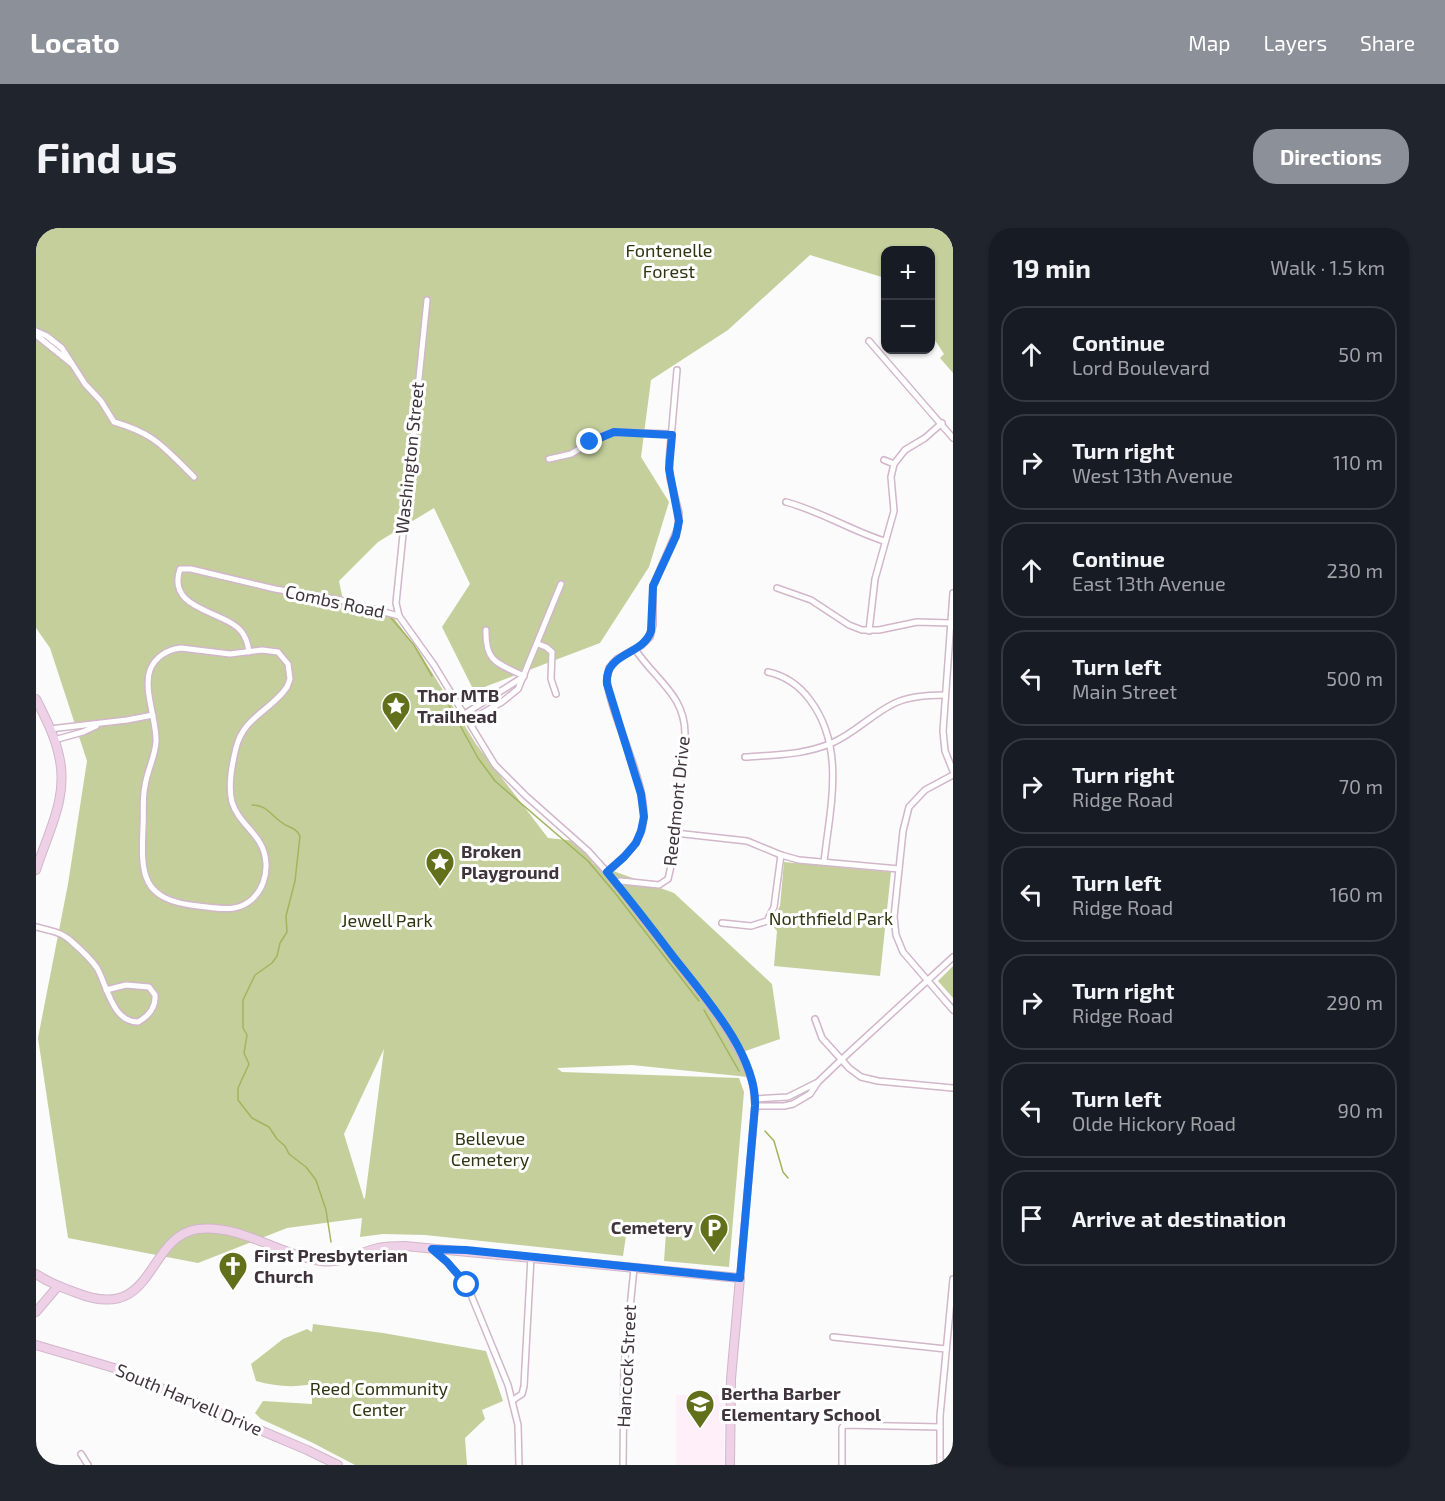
<!DOCTYPE html>
<html lang="en">
<head>
<meta charset="utf-8">
<style>
  :root { --surface:#171b24; --page:#20242c; --text:#f1f3f6; --muted:#9ea1a6; --line:#363941; --accent:#8c9099 }
  body { margin:0; font-family:"Exo 2",sans-serif; background:var(--page); color:var(--text) }
  .controls { position:absolute; right:18px; top:18px; display:grid; overflow:hidden; border-radius:12px; box-shadow:0 2px 4px #0004 }
  .controls button { width:54px; height:54px; display:grid; place-items:center; padding:0; border:0; border-bottom:2px solid var(--line); background:var(--surface); color:var(--text); font:30px sans-serif }
  .stop { position:absolute; width:18px; height:18px; margin:-14px; border:4px solid #1a73e8; border-radius:50%; background:#fff }
  .stop.end { background:#1a73e8; border-color:#fff; box-shadow:0 2px 6px #0008 }
  .list { margin:0; padding:0; list-style:none }
  h2 { display:flex; justify-content:space-between; align-items:center; height:78px; margin:0; padding:0 24px; font-size:26px }
  h2 small { font-size:20px; font-weight:400; color:var(--muted) }
  .list li { display:grid; grid-template-columns:39px 1fr auto; gap:18px; align-items:center; box-sizing:border-box; height:96px; margin:0 12px 12px; padding:0 12px; border:2px solid var(--line); border-radius:24px }
  .list b { display:block; font-size:22px; white-space:nowrap }
  .list p { margin:0; font-size:20px; white-space:nowrap; color:var(--muted) }
  .list em { font-size:20px; font-style:normal; color:var(--muted) }
  .icon { flex:none; width:33px; height:33px; fill:none; stroke:currentColor; stroke-width:2; stroke-linecap:round; stroke-linejoin:round }
  .map { position:relative; flex:none; width:917px; height:1237px; overflow:hidden; border-radius:24px }
  header { display:flex; align-items:center; gap:36px; box-sizing:border-box; height:84px; padding:0 30px; background:var(--accent); color:#fff }
  header strong { font-size:28px }
  nav { display:flex; gap:33px; margin-inline-start:auto; font-size:21px }
  .intro { display:flex; align-items:center; justify-content:space-between; box-sizing:border-box; height:144px; padding:0 36px }
  h1 { margin:0; font-size:42px }
  .button { padding:15px 27px; border-radius:24px; background:var(--accent); color:#fff; font-size:21px; font-weight:700 }
  main { display:flex; gap:36px; padding:0 36px }
  aside { flex:1; background:var(--surface); border-radius:24px; box-shadow:0 2px 4px #0004 }
  .map>svg:first-child { display:block }
</style>
</head>
<body>
<header>
<strong>Locato</strong>
<nav><a>Map</a><a>Layers</a><a>Share</a></nav>
</header>
<div class="intro"><h1>Find us</h1><a class="button">Directions</a></div>
<main>
<div class="map">
<svg width="917" height="1237" viewBox="0 0 917 1237">
  <rect width="100%" height="100%" fill="#fbfbfb"/>
  <rect fill="#feeff9" x="640" y="1167" width="48" height="70"/>
  <g fill="#c4cf9c" fill-rule="evenodd">
    <path d="M0,0h917v145l-13,-15 4,-4 -13,-20 -1,-84h-44l-1,28 -75,-23 -82,75 -77,50 -10,77 28,45 -20,65 -49,76 -126,48 -32,-64 28,-43 -36,-76 -56,34 -39,39 5,24 50,13 26,35 56,91 72,94 28,3 18,23 80,29 98,91 8,55 -43,15 11,23 -116,-12 -75,3 5,4 177,6 5,14 -15,175 -65,-6 2,-28 -39,-4 -4,27 -198,-21 -42,-1 -23,3 2,-19 -75,10 -89,35 -130,-25 -30,-200 30,-154 19,-123 -37,-113 -14,-20zM348,821l-19,149 -1,1 -20,-65z"/>
    <path d="M748,634l107,10 -11,104 -106,-10 3,-35 -6,-7 9,-18z"/>
    <path d="M917,738v32l-15,-17z"/>
    <path d="M277,1096l70,9 103,18 17,50 -21,9 3,9 -20,19 2,27h-112l-44,-23 -50,-23 -6,-6 8,-12 49,3v-20c-20,4 -37,2 -56,-3l-5,-17 32,-25 24,-10 5,3z"/>
  </g>
  <g fill="none" stroke-linecap="round" stroke-linejoin="round">
    <g stroke="#a3b45c" stroke-width="1.5">
      <path d="M355,390l23,27 18,31"/>
      <path d="M405,463l37,67 17,23 93,80 27,32 84,108"/>
      <path d="M216,577c14,0 18,9 29,17 7,6 15,5 19,14l-5,45 -9,35 1,16 -7,11 -3,13 -5,7 -17,12 -12,25v28l4,7 -3,18 5,11 -11,24v12l14,18 17,9 8,12 8,7 4,8 17,13 10,13 10,30 5,32"/>
      <path d="M668,782l35,61"/>
      <path d="M729,903l9,10 9,31 5,6"/>
    </g>
    <g stroke="#d2b6ca" stroke-width="8">
      <g id="street">
        <path d="M0,103l11,5 15,12 23,36 16,17 13,21c42,12 50,26 80,55"/>
        <path d="M0,107l36,29"/>
        <path d="M833,113l84,97"/>
        <path d="M513,231l22,-5 28,-17 15,-5 57,2"/>
        <path d="M848,232l10,4"/>
        <path d="M750,274c34,9 64,28 98,39"/>
        <path d="M741,360l34,12 38,25 13,5h17l38,-8 33,1"/>
        <path d="M917,365l-10,138 2,20 8,20"/>
        <path d="M363,388l-3,-13 31,-303"/>
        <path d="M450,402c-1,32 11,33 38,46"/>
        <path d="M833,403l6,-52 19,-68 -3,-34 3,-13 11,-14 20,-12 17,-15"/>
        <path d="M502,416l8,3 6,5 -1,27 5,15"/>
        <path d="M145,420l49,6 32,-4 16,2 10,12 2,15 -3,8c-16,24 -43,29 -51,61 -4,16 -8,39 -4,54 5,17 20,27 28,41 14,24 3,60 -26,65 -12,2 -25,-1 -36,-2 -57,-6 -57,-31 -55,-79 1,-14 -1,-28 2,-41 2,-15 10,-29 11,-44 1,-21 -13,-52 -6,-72 5,-13 18,-21 31,-22z"/>
        <path d="M213,424c-1,-8 -3,-15 -8,-21 -18,-21 -75,-21 -61,-62h11l84,20 65,11 59,16 35,49 61,100 31,31 62,55 19,21 100,129 22,32 17,32 7,19 2,22 -15,172"/>
        <path d="M732,444c18,4 31,13 42,28 36,48 20,107 14,162"/>
        <path d="M427,487l60,-38"/>
        <path d="M431,494l35,-20 16,-13 43,-105"/>
        <path d="M14,501l77,-9 26,-5"/>
        <path d="M18,512l29,-8 13,-6"/>
        <path d="M709,529c29,-2 59,-2 87,-14 23,-10 40,-29 63,-40 15,-7 33,-8 50,-8"/>
        <path d="M917,547l-28,15 -16,17 -6,24 -9,86 2,18 7,17 50,58"/>
        <path d="M639,605l72,8 34,14 18,5 100,9"/>
        <path d="M571,644c12,-11 25,-21 32,-35 20,-39 -29,-115 -32,-158l2,-11 8,-9 25,-14 8,-8 3,-12v-39l25,-58 1,-15 -9,-35 -1,-17 8,-91"/>
        <path d="M580,654l5,-1 38,4 9,-6 3,-13 14,-130c1,-41 -30,-56 -50,-87"/>
        <path d="M686,695l29,3 16,-5 7,-14 7,-52"/>
        <path d="M0,699c12,3 26,5 35,14 8,7 20,18 26,27 10,17 15,54 41,54 11,-6 18,-14 17,-27l-6,-8 -23,-2 -20,5"/>
        <path d="M779,791l7,19 27,30 12,9 17,4 75,7"/>
        <path d="M719,871l33,-2 28,-14"/>
        <path d="M719,878h29l9,-2 17,-10 8,-12 23,-22 112,-103"/>
        <path d="M396,1021l15,13 20,23 41,100 10,40 1,40"/>
        <path d="M797,1109l113,12"/>
        <path d="M477,1172l9,-6 2,-8 7,-129"/>
        <path d="M45,1226l7,11"/>
        <path d="M587,1237l1,-97 10,-100"/>
        <path d="M806,1237v-37l2,-3 96,2"/>
        <path d="M904,1237v-49l13,-137"/>
      </g>
    </g>
    <g stroke="#d2b6ca" stroke-width="10">
      <g id="secondary">
        <path d="M0,471c9,18 19,37 23,57 10,41 -11,76 -23,114"/>
        <path d="M0,1046c13,9 27,14 41,19 79,31 68,-56 121,-64 43,-5 81,26 123,32 21,3 37,-8 57,-13 9,-2 18,-2 27,-2l335,32 -9,101 -1,86"/>
        <path d="M0,1084l22,-26"/>
        <path d="M0,1117l78,23 193,82 31,15"/>
      </g>
    </g>
    <use href="#street" stroke="#fff" stroke-width="5"/>
    <use href="#secondary" stroke="#eed1e7" stroke-width="8"/>
  </g>
  <g fill="none" stroke-linecap="round" stroke-linejoin="round">
    <path stroke="#1a73e8" stroke-width="8" d="M431,1057l-20,-23 -15,-13 34,1 274,28 15,-172c2,-52 -52,-111 -83,-151 -21,-28 -43,-56 -65,-83l17,-15 12,-14 5,-12 3,-14 -3,-23 -34,-110c-3,-32 36,-28 44,-53l2,-45 23,-50 3,-15 -10,-52 3,-34 -58,-3 -24,10"/>
  </g>
  <defs>
    <g id="sight-pin" transform="scale(1.5)"><path d="M0 17L-7.5 6A9.5 9.5 0 1 1 7.5 6Z" fill="#63701b" stroke="#fff"/><path d="M0-6L1.8-2.2L6-1.7L2.9 1.2L3.7 5.4L0 3.3L-3.7 5.4L-2.9 1.2L-6-1.7L-1.8-2.2Z" fill="#fff"/></g>
    <g id="parking-pin" transform="scale(1.5)"><path d="M0 17L-7.5 6A9.5 9.5 0 1 1 7.5 6Z" fill="#63701b" stroke="#fff"/><path d="M-3.5-5.5H1a3.5 3.5 0 0 1 0 7H-1V5.5H-3.5ZM-1-3.4V-.6H.8a1.4 1.4 0 0 0 0-2.8Z" fill="#fff"/></g>
    <g id="church-pin" transform="scale(1.5)"><path d="M0 17L-7.5 6A9.5 9.5 0 1 1 7.5 6Z" fill="#63701b" stroke="#fff"/><path d="M-1.2-6h2.4v3.5h3.3v2.4h-3.3V6h-2.4V-.1h-3.3v-2.4h3.3Z" fill="#fff"/></g>
    <g id="school-pin" transform="scale(1.5)"><path d="M0 17L-7.5 6A9.5 9.5 0 1 1 7.5 6Z" fill="#63701b" stroke="#fff"/><path d="M0-5L7-2L0 1L-7-2ZM-4 1L0 2.5L4 1V4Q0 6-4 4Z" fill="#fff"/></g>
  </defs>
  <g fill-rule="evenodd">
    <use href="#sight-pin" x="360" y="478"/>
    <use href="#sight-pin" x="404" y="634"/>
    <use href="#parking-pin" x="678" y="1000"/>
    <use href="#church-pin" x="197" y="1038"/>
    <use href="#school-pin" x="664" y="1176"/>
  </g>
  <g text-anchor="middle" stroke-width="6" stroke-linejoin="round" paint-order="stroke">
    <g font-size="18" fill="#2e350f" stroke="#fff">
      <text x="633" y="29">Fontenelle<tspan x="633" dy="21">Forest</tspan></text>
      <text x="795" y="697">Northfield Park</text>
      <text x="351" y="699">Jewell Park</text>
      <text x="454" y="917">Bellevue<tspan x="454" dy="21">Cemetery</tspan></text>
      <text x="343" y="1167">Reed Community<tspan x="343" dy="21">Center</tspan></text>
    </g>
    <g font-size="18" fill="#3f343b" stroke="#fff">
      <text transform="translate(374 230) rotate(-84)" y="6">Washington Street</text>
      <text transform="translate(299 374) rotate(12)" y="6">Combs Road</text>
      <text transform="translate(641 573) rotate(-84)" y="6">Reedmont Drive</text>
      <text transform="translate(591 1138) rotate(-87)" y="6">Hancock Street</text>
      <text transform="translate(153 1172) rotate(23)" y="6">South Harvell Drive</text>
    </g>
    <g font-size="18" font-weight="bold" fill="#3f343b" stroke="#fff" text-anchor="start">
      <text x="381" y="474">Thor MTB<tspan x="381" dy="21">Trailhead</tspan></text>
      <text x="425" y="630">Broken<tspan x="425" dy="21">Playground</tspan></text>
      <text x="657" y="1006" text-anchor="end">Cemetery</text>
      <text x="218" y="1034">First Presbyterian<tspan x="218" dy="21">Church</tspan></text>
      <text x="685" y="1172">Bertha Barber<tspan x="685" dy="21">Elementary School</tspan></text>
    </g>
  </g>
</svg>
<div class="controls">
<button>+</button>
<button>−</button>
</div>
<div class="stop" style="left:431px;top:1057px"></div>
<div class="stop end" style="left:554px;top:214px"></div>
</div>
<aside>
<h2>19 min<small>Walk · 1.5 km</small></h2>
<ul class="list">
<li><svg class="icon" aria-label="ahead" viewBox="0 0 24 24"><path d="M12 20V5M6 11l6-6 6 6"/></svg><div><b>Continue</b><p>Lord Boulevard</p></div><em>50 m</em></li>
<li><svg class="icon" aria-label="right" viewBox="0 0 24 24"><path d="M7 20v-9h11M14 6l5 5-5 5"/></svg><div><b>Turn right</b><p>West 13th Avenue</p></div><em>110 m</em></li>
<li><svg class="icon" aria-label="ahead" viewBox="0 0 24 24"><path d="M12 20V5M6 11l6-6 6 6"/></svg><div><b>Continue</b><p>East 13th Avenue</p></div><em>230 m</em></li>
<li><svg class="icon" aria-label="left" viewBox="0 0 24 24"><path d="M17 20v-9H6M10 6l-5 5 5 5"/></svg><div><b>Turn left</b><p>Main Street</p></div><em>500 m</em></li>
<li><svg class="icon" aria-label="right" viewBox="0 0 24 24"><path d="M7 20v-9h11M14 6l5 5-5 5"/></svg><div><b>Turn right</b><p>Ridge Road</p></div><em>70 m</em></li>
<li><svg class="icon" aria-label="left" viewBox="0 0 24 24"><path d="M17 20v-9H6M10 6l-5 5 5 5"/></svg><div><b>Turn left</b><p>Ridge Road</p></div><em>160 m</em></li>
<li><svg class="icon" aria-label="right" viewBox="0 0 24 24"><path d="M7 20v-9h11M14 6l5 5-5 5"/></svg><div><b>Turn right</b><p>Ridge Road</p></div><em>290 m</em></li>
<li><svg class="icon" aria-label="left" viewBox="0 0 24 24"><path d="M17 20v-9H6M10 6l-5 5 5 5"/></svg><div><b>Turn left</b><p>Olde Hickory Road</p></div><em>90 m</em></li>
<li><svg class="icon" aria-label="arrive" viewBox="0 0 24 24"><path d="M6 21V4h12l-3 4 3 4H6"/></svg><div><b>Arrive at destination</b></div></li>
</ul>
</aside>
</main>
</body>
</html>
